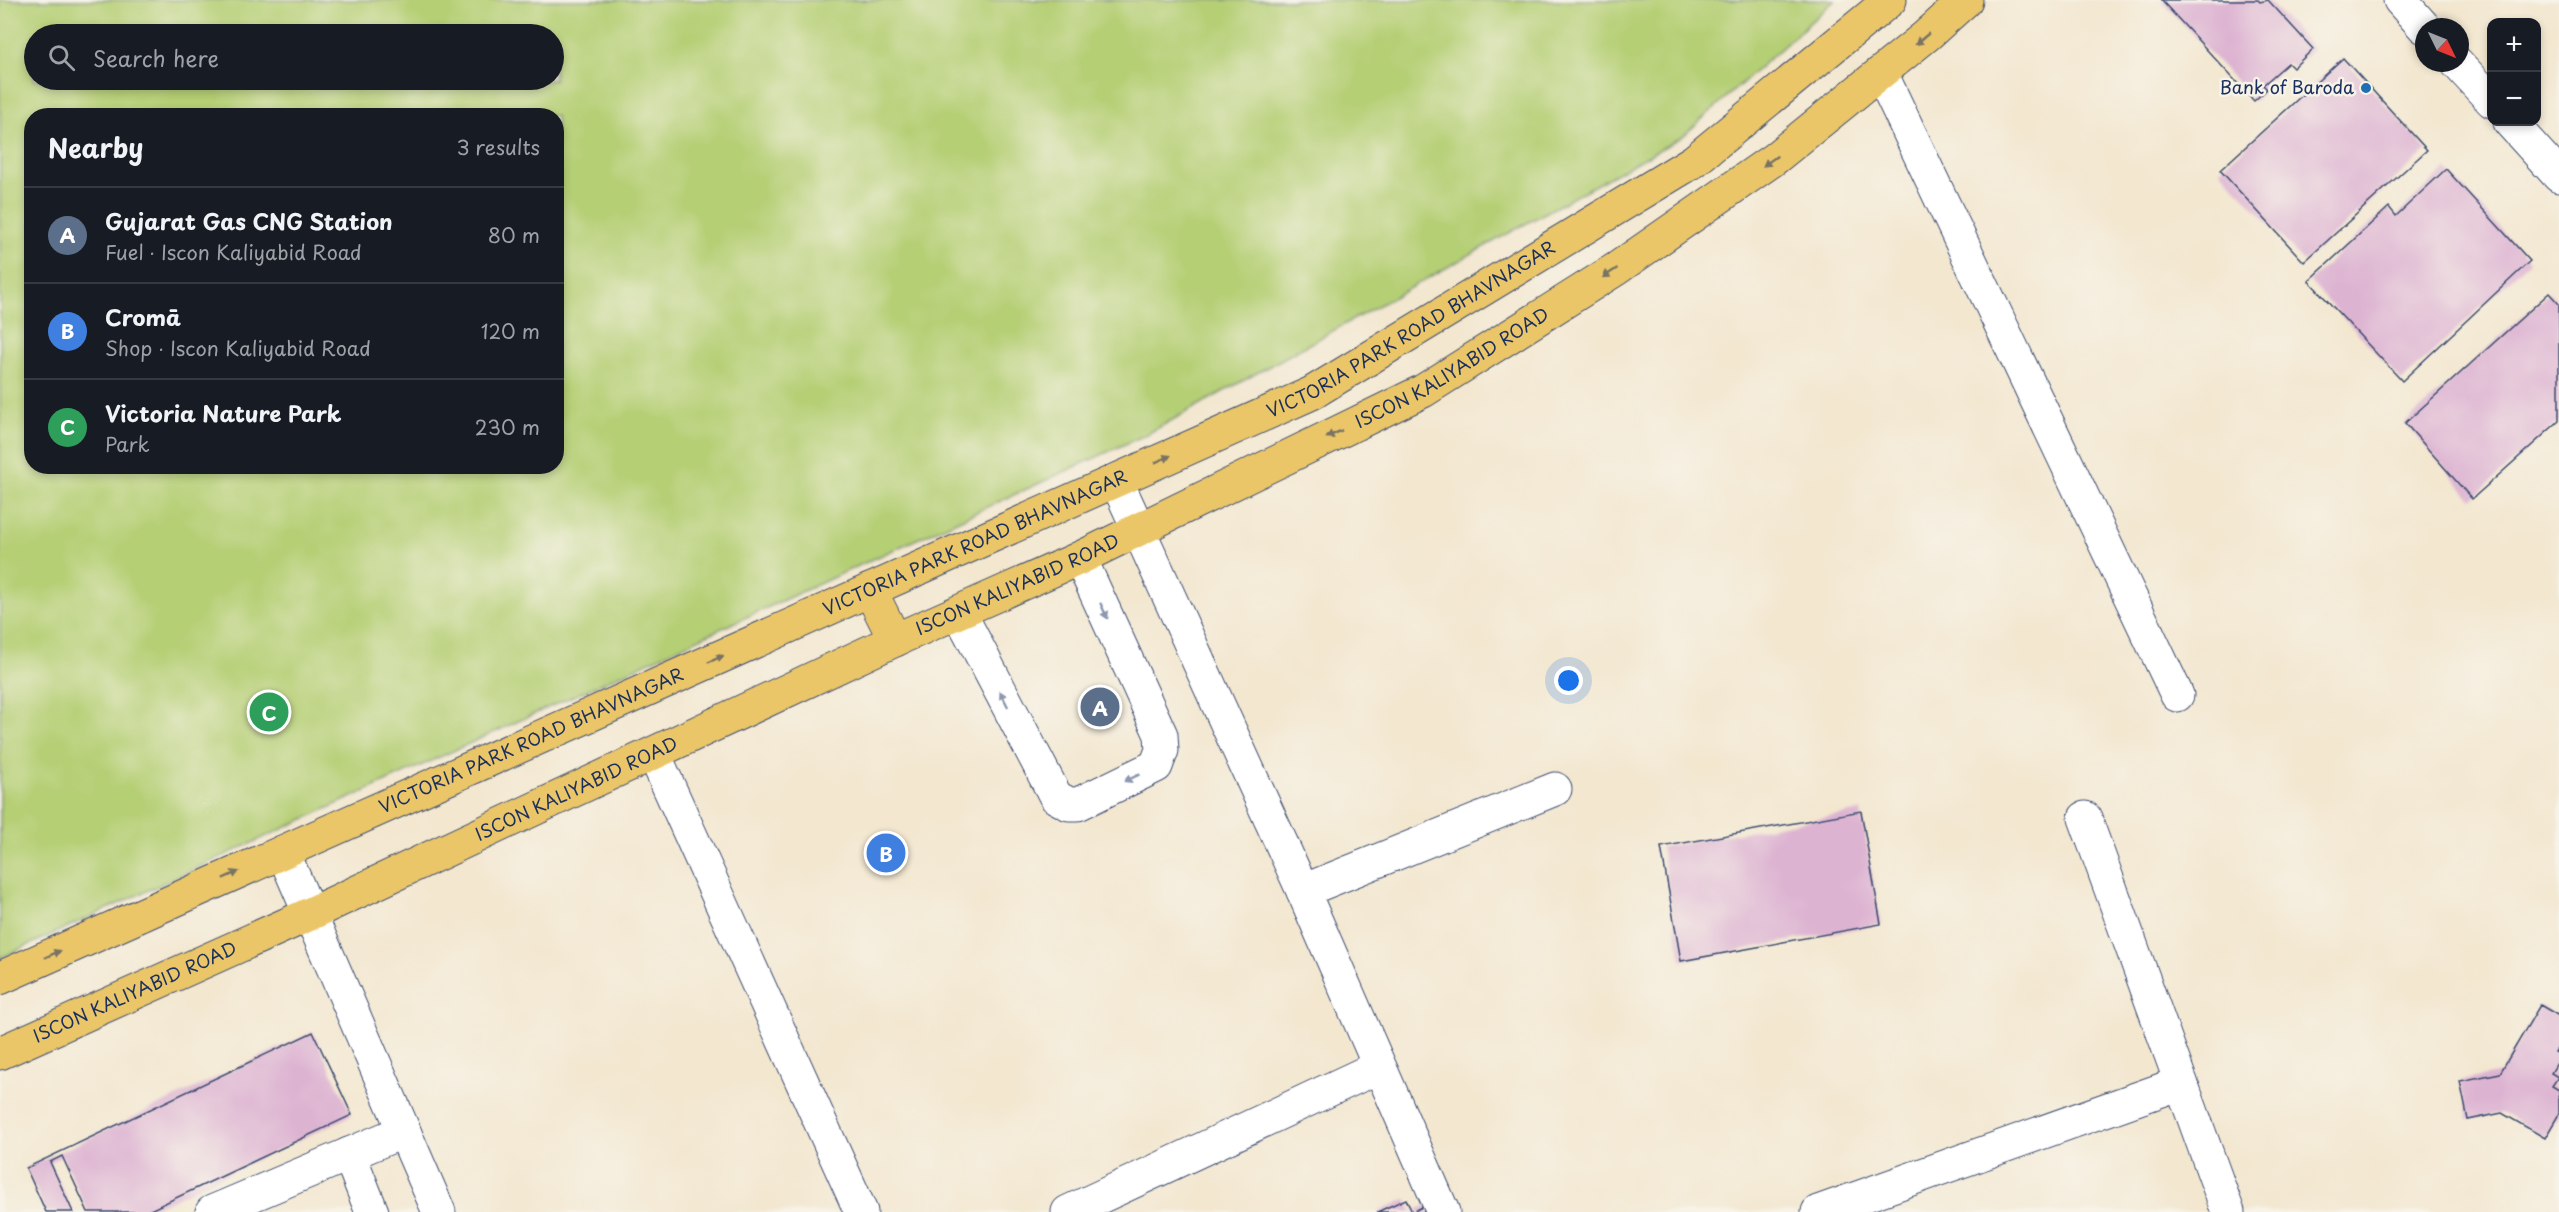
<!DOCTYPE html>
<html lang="en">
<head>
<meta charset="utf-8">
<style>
  :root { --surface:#171b24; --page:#242831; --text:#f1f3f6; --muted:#9ea1a6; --line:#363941; --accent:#1f6fb2 }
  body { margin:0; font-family:"Playpen Sans",sans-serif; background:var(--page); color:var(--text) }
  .controls { position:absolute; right:18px; top:18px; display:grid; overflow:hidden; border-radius:12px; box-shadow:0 3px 9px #0003 }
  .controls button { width:54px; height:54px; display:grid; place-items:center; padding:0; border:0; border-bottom:2px solid var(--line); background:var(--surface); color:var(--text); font:30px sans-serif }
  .compass { position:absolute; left:2415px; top:18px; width:54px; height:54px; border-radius:50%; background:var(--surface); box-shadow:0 3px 9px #0003; rotate:133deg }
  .you { position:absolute; left:1569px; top:681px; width:21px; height:21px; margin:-15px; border:4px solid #fff; border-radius:50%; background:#1a73e8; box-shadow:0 0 0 9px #1a73e833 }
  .badge { display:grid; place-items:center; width:39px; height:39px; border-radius:50%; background:var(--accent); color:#fff; font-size:20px; font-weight:700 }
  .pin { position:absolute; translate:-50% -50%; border:3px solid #fff; box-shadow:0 2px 6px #0006 }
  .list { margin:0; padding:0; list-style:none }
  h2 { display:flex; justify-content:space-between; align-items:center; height:78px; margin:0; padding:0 24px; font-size:26px }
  h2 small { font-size:20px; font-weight:400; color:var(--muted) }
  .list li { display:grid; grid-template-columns:39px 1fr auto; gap:18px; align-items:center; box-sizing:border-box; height:96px; padding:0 24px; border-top:2px solid var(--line) }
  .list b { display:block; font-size:22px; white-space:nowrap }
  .list p { margin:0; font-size:20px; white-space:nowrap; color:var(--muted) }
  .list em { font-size:20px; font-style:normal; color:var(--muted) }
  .icon { flex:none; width:33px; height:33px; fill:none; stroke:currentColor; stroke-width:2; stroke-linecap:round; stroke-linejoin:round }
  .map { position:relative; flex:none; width:2559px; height:1212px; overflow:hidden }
  .search { position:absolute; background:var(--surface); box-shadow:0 3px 9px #0003; left:24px; top:24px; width:540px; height:66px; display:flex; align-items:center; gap:15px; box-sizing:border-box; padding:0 21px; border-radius:33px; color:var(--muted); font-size:22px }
  .panel { position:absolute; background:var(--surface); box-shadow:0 3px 9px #0003; left:24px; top:108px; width:540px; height:366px; border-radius:24px }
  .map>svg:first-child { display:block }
</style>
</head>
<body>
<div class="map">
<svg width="2559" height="1212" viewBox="0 0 2559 1212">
  <rect width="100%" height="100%" fill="#f7f3e8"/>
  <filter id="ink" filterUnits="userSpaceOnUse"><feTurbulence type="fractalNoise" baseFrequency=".0167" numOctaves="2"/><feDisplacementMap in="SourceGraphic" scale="12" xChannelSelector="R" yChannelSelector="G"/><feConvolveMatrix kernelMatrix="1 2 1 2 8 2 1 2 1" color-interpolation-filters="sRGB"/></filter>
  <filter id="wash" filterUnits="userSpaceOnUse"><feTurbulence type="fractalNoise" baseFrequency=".008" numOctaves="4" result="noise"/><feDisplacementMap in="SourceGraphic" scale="24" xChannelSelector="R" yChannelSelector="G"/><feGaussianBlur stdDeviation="1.35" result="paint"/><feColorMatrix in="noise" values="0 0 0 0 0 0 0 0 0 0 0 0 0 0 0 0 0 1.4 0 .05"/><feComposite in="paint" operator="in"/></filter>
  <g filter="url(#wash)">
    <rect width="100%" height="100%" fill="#f3e7d0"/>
    <path fill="#b5cf74" stroke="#687f69" stroke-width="1.5" fill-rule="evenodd" d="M0,0h1835l-153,137 -535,297 -1147,524zM34,34h520v46h-520zM32,116h524v350h-524z"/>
    <g id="blocks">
      <g fill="#ddb3d2">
        <path d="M2161,0h97l2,2 8,-2 45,49 -20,19 -5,-5 -25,22 4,4 -13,12z"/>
        <path d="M2343,58l84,92 -123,112 -84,-92z"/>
        <path d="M2446,169l84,92 -128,120 -93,-100 80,-74 7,9z"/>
        <path d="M2549,293l10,11v117l-87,78 -67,-76z"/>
        <path d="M1861,811l20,113 -200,37 -20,-114z"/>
        <path d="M2540,1005l19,11v30l-4,6 4,2v6l-8,13 7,4 -6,9 7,4v24l-14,24 -43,-25 -34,7 -8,-39 40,-8z"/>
        <path d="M313,1032l39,83 -206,97h-58l-26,-56 -12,6 23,50h-27l-20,-44z"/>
        <path d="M1406,1199l6,13 21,-10 4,10h-60z"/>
      </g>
    </g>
  </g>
  <g filter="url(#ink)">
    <use href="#blocks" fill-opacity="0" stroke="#3b4b6f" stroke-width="1.5"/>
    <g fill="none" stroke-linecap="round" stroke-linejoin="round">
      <g stroke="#3b4b6f" stroke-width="35">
        <g id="minor">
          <path d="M2400,0l24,27"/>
          <path d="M2457,63l35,38"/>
          <path d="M1881,73l296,622"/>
          <path d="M2510,122l49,54"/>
          <path d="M1116,480l187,411 140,321"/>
          <path d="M959,612l97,185 13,7h9l78,-38 6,-16 -1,-15 -81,-177"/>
          <path d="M654,754l207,458"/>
          <path d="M2085,818l143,394"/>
          <path d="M283,852l156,360"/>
          <path d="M1303,891l252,-102"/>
          <path d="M349,1154l23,58"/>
          <path d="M212,1212l192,-81"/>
          <path d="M1068,1212l310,-145"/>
          <path d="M1818,1212l363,-129"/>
        </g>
      </g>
      <g stroke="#3b4b6f" stroke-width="35">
        <g id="highway">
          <path d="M870,590l25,50"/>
          <path id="s1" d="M0,978l1312,-585 382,-232 196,-161"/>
          <path id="s2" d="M0,1053l310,-139 585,-274 185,-82 343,-167 193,-122 158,-110 152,-123 40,-36"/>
        </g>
      </g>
      <use href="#minor" stroke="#fff" stroke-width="33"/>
      <use href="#highway" stroke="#ebc669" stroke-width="33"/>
    </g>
    <defs><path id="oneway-solid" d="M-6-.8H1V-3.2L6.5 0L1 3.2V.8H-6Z" transform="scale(1.5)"/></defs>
    <g fill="#797363">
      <use href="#oneway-solid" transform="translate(1922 39) rotate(140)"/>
      <use href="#oneway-solid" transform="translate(1770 161) rotate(144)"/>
      <use href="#oneway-solid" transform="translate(1610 273) rotate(147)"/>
      <use href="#oneway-solid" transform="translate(1334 434) rotate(154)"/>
      <use href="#oneway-solid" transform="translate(1163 459) rotate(-24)"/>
      <use href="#oneway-solid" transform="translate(716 659) rotate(-24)"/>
      <use href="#oneway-solid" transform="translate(231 875) rotate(-24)"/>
      <use href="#oneway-solid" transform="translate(53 954) rotate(-24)"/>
    </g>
    <g fill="#8d97ae">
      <use href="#oneway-solid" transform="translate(1104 611) rotate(65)"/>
      <use href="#oneway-solid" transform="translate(1004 699) rotate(-117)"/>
      <use href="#oneway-solid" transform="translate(1132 778) rotate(155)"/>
    </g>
  </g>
  <circle fill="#1f6fb2" stroke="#f7f3e8" stroke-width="2" cx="2366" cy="88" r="6"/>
  <g text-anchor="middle" stroke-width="5" stroke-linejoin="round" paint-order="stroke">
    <g font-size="18" fill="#1b2f5e" stroke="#f7f3e8" text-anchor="end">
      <text x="2354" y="94">Bank of Baroda</text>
    </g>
    <g font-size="18" fill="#1b2f5e" stroke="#f7f3e8">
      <text dy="6" stroke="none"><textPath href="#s1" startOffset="1554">VICTORIA PARK ROAD BHAVNAGAR</textPath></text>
      <text dy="6" stroke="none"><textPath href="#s2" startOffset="1606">ISCON KALIYABID ROAD</textPath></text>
      <text dy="6" stroke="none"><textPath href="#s1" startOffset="1068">VICTORIA PARK ROAD BHAVNAGAR</textPath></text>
      <text dy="6" stroke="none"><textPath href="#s2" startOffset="1120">ISCON KALIYABID ROAD</textPath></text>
      <text dy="6" stroke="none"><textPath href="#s1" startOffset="582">VICTORIA PARK ROAD BHAVNAGAR</textPath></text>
      <text dy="6" stroke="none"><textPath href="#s2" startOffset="634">ISCON KALIYABID ROAD</textPath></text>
      <text dy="6" stroke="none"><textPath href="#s2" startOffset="148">ISCON KALIYABID ROAD</textPath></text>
    </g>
  </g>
</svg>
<div class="controls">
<button>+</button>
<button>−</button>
</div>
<svg class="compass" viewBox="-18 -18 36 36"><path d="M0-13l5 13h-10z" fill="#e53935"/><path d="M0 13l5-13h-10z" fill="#9ea1a6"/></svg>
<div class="you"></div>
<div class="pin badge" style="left:1100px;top:707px;background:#5c6f8a">A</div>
<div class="pin badge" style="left:886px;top:853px;background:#3f7fe0">B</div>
<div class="pin badge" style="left:269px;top:712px;background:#2e9e5b">C</div>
<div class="search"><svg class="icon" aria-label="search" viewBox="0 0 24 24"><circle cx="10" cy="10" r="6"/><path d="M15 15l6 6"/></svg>Search here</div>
<section class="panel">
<h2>Nearby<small>3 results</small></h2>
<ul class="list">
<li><span class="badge" style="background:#5c6f8a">A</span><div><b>Gujarat Gas CNG Station</b><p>Fuel · Iscon Kaliyabid Road</p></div><em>80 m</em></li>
<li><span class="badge" style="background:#3f7fe0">B</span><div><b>Cromā</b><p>Shop · Iscon Kaliyabid Road</p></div><em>120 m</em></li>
<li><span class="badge" style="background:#2e9e5b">C</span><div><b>Victoria Nature Park</b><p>Park</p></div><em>230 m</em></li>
</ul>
</section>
</div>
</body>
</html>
